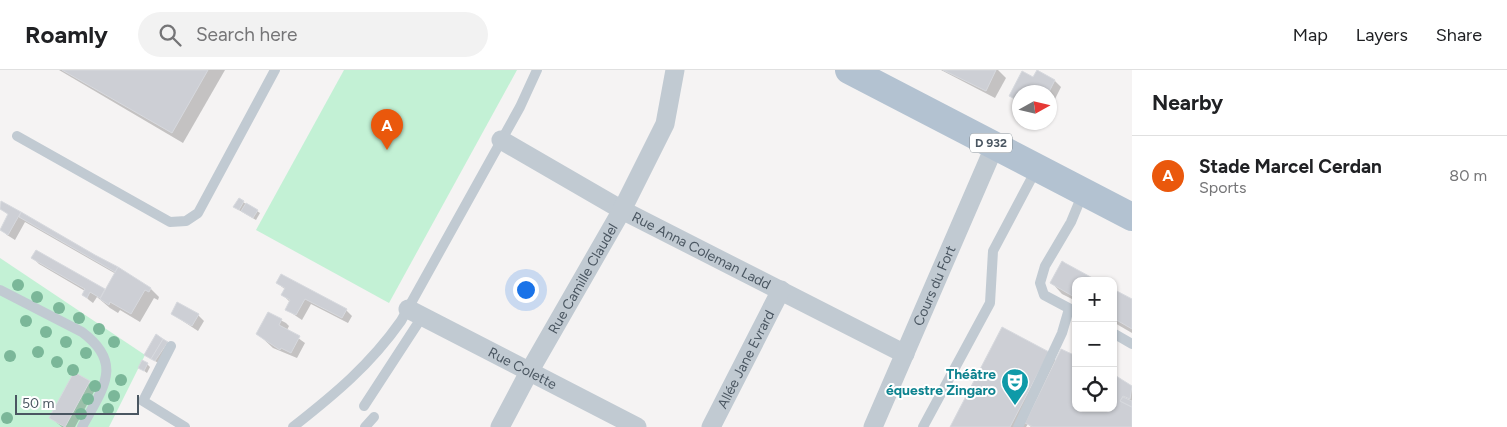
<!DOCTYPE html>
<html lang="en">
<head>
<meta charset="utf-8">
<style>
  :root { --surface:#fff; --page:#f2f2f2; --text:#202124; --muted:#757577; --line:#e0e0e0; --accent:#ea580c }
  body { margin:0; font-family:Figtree,sans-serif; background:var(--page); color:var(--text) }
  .controls { position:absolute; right:15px; bottom:15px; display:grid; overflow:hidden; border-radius:10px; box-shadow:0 1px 4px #0004 }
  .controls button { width:45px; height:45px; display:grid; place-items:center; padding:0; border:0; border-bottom:1px solid var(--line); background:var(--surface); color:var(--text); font:25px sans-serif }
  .compass { position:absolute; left:1012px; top:15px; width:45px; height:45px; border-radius:50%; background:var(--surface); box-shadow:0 1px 4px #0004; rotate:82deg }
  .scale { position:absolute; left:15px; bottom:12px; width:124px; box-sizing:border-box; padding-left:5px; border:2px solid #4a5661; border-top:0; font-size:14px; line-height:18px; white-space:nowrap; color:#4a5661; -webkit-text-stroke:4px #fff; paint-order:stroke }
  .you { position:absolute; left:525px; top:219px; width:18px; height:18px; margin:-12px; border:4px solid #fff; border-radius:50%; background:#1a73e8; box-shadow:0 0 0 8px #1a73e833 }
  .badge { display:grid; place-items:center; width:32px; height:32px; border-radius:50%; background:var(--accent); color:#fff; font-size:16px; font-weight:700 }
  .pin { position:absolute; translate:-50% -41px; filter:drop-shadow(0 1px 2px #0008) }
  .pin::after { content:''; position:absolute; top:26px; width:18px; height:15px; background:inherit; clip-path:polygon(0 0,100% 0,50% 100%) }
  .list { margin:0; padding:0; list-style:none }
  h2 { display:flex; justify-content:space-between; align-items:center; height:65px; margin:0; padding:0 20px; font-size:21px }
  h2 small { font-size:16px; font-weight:400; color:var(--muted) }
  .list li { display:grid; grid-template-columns:32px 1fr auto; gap:15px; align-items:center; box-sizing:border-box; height:80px; padding:0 20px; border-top:1px solid var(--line) }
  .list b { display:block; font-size:19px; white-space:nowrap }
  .list p { margin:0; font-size:16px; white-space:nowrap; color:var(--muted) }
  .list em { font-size:16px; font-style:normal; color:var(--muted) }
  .icon { flex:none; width:28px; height:28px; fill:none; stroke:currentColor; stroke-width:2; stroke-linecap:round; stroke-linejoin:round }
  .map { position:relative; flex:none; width:1132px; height:357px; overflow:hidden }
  header { display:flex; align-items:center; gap:30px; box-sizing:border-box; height:70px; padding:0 25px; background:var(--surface); border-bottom:1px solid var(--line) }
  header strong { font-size:24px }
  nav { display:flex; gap:28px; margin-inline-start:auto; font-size:18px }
  .search { width:350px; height:45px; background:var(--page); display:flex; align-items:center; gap:12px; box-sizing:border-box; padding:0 18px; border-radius:28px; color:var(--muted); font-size:19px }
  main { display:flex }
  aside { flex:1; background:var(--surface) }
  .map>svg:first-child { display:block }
</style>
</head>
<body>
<header>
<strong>Roamly</strong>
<div class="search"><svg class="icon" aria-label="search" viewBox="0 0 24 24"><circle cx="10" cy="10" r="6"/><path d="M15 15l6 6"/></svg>Search here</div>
<nav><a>Map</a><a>Layers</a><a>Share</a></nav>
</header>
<main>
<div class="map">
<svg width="1132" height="357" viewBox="0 0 1132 357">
  <rect width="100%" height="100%" fill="#f5f3f3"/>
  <g fill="#c3f1d5">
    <path d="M344,0h173l-128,233 -133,-73z"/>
    <path d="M0,188l145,97 -36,72h-109z"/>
  </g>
  <g fill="#0003">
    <path d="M59,0h166l-42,73z"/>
    <path d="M941,0h57l8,8 -11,20z"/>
    <path d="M1034,9l21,2 6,6 -11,22v-17h-31v11l-9,-8z"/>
    <path d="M2,132l149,87 8,8 -1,3 -4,-2 -14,24 -20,-12 -2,3 -8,-5 -13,-11 -4,6 -4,-3 -6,-6 2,-3 -46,-27 -6,-6 3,-7 70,40 10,-17 -91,-52 -10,18 -8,-5 -6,-6 8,-14 -9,-7z"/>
    <path d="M243,132l17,11 -4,7 -19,-11z"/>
    <path d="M1076,211v20l-14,-7 -10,-11z"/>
    <path d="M277,213l69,27 6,6 -4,7 -37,-19 -9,16 -15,-10 3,-8 -7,-7 3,-5z"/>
    <path d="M1113,220l19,11v32l-19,-11z"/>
    <path d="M172,244l26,1 6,6 -6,10z"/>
    <path d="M269,244l17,9 3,3 -2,4 18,13 -8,15 -24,-10 -15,-14z"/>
    <path d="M157,266l13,9 -12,18 -9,-6z"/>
    <path d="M1048,283l8,8 20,47h37v-31l19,10v40h-101l-3,-3 -2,3h-75z"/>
    <path d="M147,294l3,3 -3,6 -7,-5z"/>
    <path d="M75,304l21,14 -21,39h-13l-11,-9z"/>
  </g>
  <g fill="#cdcfd5" stroke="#d7d9de">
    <path d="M62,0h146l-36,63z"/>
    <path d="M943,0h53l-10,21z"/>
    <path d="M1037,0l18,10 -6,12h-30v9l-10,-5 13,-25 11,6z"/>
    <path d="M239,128l5,3 -5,9 -6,-3z"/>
    <path d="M1,131l20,11 -13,23 -8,-5 8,-16 -8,-5z"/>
    <path d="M246,133l12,7 -5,8 -12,-7z"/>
    <path d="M21,142l74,43 23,12 -3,5 -96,-55z"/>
    <path d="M36,180l69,39 -5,9 -10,-6 -3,6 -5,-3 3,-6 -54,-31z"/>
    <path d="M1062,191l3,2 33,18h-22v17l-26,-15z"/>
    <path d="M118,197l33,21 -2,4 -4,-2 -14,24 -21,-12 -1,3 -9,-6z"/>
    <path d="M281,204l66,35 -5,9 -37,-19 -9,16 -11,-5 5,-10 -9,-5 4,-7 -9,-5z"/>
    <path d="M1113,219l19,10v30l-19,-11z"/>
    <path d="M177,232l22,12 -7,12 -21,-12z"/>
    <path d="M268,242l14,7 -3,6 21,11 -9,17 -10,-5 -1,2 -24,-16z"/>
    <path d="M1002,257l47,25 -39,75h-60z"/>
    <path d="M156,264l7,5 -12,20 -7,-4z"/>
    <path d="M163,269l5,3 -13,19 -4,-2z"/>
    <path d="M1061,279l15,7v52h37v-34l19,12 -2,13 -7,-3 -3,5 12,6v20h-99l-8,-4z"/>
    <path d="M142,290l6,3 -4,8 -6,-3z"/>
    <path d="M74,302l16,9 -25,46 -16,-9z"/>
    <path d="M1123,327l9,4v6l-12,-6z"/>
  </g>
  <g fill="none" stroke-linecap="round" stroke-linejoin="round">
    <g stroke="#c1cad2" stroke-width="10">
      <path d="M17,66l153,86 16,-1 12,-8 77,-143"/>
      <path d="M0,220l82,42c43,32 20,57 0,95"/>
      <path d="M1076,242l-32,-17 -4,-12 5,-17 26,-44 12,-29"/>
      <path d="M1113,263l19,11"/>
      <path d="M171,276l-28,55 42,26"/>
      <path d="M364,336l58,-89"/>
      <path d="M293,357c42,-33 77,-62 108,-106l119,-214 17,-37"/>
      <path d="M365,357l9,-10"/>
      <path d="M923,357l67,-124 3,-52 44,-83"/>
      <path d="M1018,357l44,-94 7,-24"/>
    </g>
    <g stroke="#c1cad2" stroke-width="19">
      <path id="s1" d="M501,70l121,70 283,144"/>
      <path id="s2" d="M408,239l229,118"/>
      <path id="s3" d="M500,357l29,-55 93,-162 43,-86 10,-54"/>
      <path id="s4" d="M711,357l70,-137"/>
      <path id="s5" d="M873,357l122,-282"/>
    </g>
    <path stroke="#b3c2d1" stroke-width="28" d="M849,0l283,147"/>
  </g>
  <g fill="#7bb799">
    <circle cx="18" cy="215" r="6"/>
    <circle cx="37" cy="227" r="6"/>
    <circle cx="59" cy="238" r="6"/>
    <circle cx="79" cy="248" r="6"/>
    <circle cx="26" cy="251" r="6"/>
    <circle cx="99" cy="259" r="6"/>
    <circle cx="46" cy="262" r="6"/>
    <circle cx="66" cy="272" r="6"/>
    <circle cx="114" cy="272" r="6"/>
    <circle cx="38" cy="282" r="6"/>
    <circle cx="86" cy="283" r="6"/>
    <circle cx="10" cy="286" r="6"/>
    <circle cx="57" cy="292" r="6"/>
    <circle cx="73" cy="300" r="6"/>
    <circle cx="121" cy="310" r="6"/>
    <circle cx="95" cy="316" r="6"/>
    <circle cx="114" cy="326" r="6"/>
    <circle cx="88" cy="329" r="6"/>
    <circle cx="108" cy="339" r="6"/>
    <circle cx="81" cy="344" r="6"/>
    <circle cx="7" cy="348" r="6"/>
  </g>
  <defs>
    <g id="theatre-pin" transform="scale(1.4375)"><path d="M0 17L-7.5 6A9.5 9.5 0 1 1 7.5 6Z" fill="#0f9aa8" stroke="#fff"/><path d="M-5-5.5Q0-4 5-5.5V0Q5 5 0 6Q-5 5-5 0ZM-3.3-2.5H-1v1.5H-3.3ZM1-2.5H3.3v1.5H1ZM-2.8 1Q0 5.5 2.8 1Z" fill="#fff"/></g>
  </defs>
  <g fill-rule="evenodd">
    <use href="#theatre-pin" x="1015" y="312"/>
  </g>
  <g text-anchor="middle" stroke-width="4" stroke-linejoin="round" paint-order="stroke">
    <rect fill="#fff" stroke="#808990" stroke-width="1" x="970" y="63.5" width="42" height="19" rx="4"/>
    <g font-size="12" font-weight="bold" fill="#4a5661">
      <text x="991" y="77">D 932</text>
    </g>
    <g font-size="14" fill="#4a5661" stroke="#fff">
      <text dy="5" stroke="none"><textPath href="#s1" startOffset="229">Rue Anna Coleman Ladd</textPath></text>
      <text dy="5" stroke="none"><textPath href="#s3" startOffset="170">Rue Camille Claudel</textPath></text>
      <text dy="5" stroke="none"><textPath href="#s5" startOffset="154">Cours du Fort</textPath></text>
      <text dy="5" stroke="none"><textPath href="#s4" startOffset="76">Allée Jane Evrard</textPath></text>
      <text dy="5" stroke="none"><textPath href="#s2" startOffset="129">Rue Colette</textPath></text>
    </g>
    <g font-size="14" font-weight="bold" fill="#0d838f" stroke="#fff" text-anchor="end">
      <text x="996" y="309">Théâtre<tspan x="996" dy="16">équestre Zingaro</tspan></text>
    </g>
  </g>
</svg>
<div class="controls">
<button>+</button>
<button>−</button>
<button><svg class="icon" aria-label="locate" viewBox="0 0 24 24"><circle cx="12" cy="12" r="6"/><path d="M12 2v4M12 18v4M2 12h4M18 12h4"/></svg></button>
</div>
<svg class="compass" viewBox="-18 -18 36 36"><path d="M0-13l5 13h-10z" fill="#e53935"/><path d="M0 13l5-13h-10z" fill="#757577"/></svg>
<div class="scale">50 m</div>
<div class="you"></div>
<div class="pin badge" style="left:387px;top:80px">A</div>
</div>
<aside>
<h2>Nearby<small></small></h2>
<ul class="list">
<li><span class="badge">A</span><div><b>Stade Marcel Cerdan</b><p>Sports</p></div><em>80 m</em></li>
</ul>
</aside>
</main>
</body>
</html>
